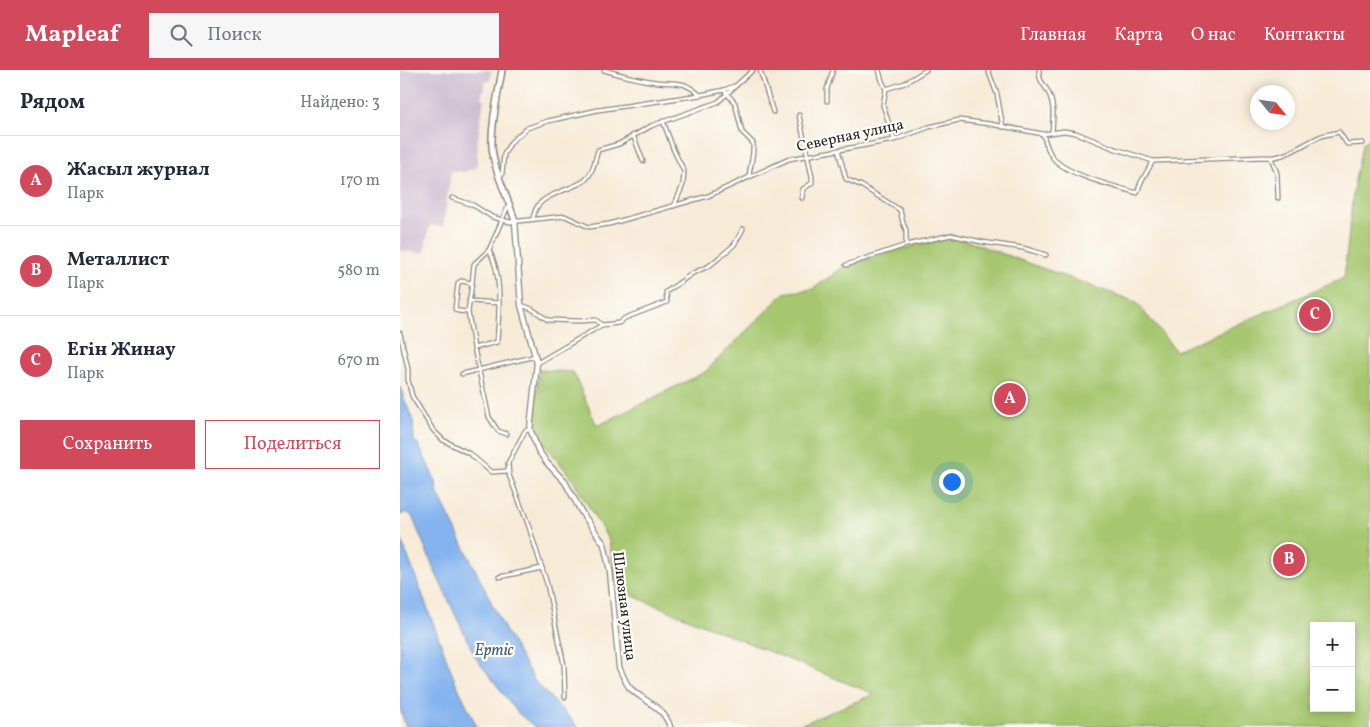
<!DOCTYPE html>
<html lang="ru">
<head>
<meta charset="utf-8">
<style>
  :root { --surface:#fff; --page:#f6f6f7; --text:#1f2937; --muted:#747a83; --line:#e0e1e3; --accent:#d1495b }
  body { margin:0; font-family:Vollkorn,serif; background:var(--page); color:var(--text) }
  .controls { position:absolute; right:15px; bottom:15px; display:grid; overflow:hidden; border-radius:0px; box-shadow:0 2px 8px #0003 }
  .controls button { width:45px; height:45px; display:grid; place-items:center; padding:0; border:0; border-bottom:1px solid var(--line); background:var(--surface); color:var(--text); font:25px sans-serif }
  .compass { position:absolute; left:850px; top:15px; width:45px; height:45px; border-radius:50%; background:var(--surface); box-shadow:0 2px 8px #0003; rotate:119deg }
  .you { position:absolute; left:551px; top:411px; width:18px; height:18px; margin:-12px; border:4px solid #fff; border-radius:50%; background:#1a73e8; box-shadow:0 0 0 8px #1a73e833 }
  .badge { display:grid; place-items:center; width:32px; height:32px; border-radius:50%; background:var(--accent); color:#fff; font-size:16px; font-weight:700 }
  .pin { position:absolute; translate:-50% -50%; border:2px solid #fff; box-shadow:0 1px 5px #0006 }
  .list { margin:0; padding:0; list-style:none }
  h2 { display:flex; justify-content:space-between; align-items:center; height:65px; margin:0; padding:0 20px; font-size:21px }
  h2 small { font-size:16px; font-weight:400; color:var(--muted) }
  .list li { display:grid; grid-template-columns:32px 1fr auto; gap:15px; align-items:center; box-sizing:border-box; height:90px; padding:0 20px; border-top:1px solid var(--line) }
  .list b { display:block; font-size:19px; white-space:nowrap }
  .list p { margin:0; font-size:16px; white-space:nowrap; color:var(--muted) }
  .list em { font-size:16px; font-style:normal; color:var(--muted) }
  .actions { display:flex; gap:10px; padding:15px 20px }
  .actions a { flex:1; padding:11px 0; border:1px solid var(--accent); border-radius:0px; text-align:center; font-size:18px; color:var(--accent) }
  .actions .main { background:var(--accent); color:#fff }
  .icon { flex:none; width:28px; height:28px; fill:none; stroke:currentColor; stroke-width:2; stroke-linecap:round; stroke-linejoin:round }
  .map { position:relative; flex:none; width:970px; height:657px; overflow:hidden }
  header { display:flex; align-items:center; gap:30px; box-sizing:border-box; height:70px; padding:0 25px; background:var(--accent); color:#fff }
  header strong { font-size:24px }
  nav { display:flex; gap:28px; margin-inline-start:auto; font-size:18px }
  .search { width:350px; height:45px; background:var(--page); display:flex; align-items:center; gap:12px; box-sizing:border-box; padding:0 18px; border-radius:0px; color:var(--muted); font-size:19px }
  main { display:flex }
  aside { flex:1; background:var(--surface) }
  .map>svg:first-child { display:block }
</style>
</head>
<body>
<header>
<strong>Mapleaf</strong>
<div class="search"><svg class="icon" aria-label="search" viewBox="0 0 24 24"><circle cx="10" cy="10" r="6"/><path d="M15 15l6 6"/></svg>Поиск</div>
<nav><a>Главная</a><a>Карта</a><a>О нас</a><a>Контакты</a></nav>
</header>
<main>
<aside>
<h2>Рядом<small>Найдено: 3</small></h2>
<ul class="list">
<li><span class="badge">A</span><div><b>Жасыл журнал</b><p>Парк</p></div><em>170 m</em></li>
<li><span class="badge">B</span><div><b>Металлист</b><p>Парк</p></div><em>580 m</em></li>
<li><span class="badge">C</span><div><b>Егін Жинау</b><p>Парк</p></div><em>670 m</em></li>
</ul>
<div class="actions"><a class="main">Сохранить</a><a>Поделиться</a></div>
</aside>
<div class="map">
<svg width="970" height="657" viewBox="0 0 970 657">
  <rect width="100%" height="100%" fill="#fdfcf7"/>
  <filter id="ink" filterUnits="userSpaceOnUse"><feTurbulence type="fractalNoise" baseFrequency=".02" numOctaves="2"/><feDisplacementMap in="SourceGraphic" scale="10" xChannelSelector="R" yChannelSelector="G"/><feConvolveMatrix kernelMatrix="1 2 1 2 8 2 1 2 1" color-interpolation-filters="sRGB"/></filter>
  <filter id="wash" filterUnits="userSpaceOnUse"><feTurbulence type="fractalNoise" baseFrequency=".0096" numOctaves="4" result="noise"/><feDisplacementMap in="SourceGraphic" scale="20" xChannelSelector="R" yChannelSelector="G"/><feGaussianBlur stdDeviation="1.12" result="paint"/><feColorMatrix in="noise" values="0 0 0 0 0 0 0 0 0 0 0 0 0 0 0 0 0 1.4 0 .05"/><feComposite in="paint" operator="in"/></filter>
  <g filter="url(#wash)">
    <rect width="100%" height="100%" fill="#f7ebd8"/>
    <path fill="#cebed1" d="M0,0h91l-1,11h-4l-5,16 3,2 -6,39 -1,29 -13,5 -13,-1 -8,56 -12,-2 -2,2 -5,26 -24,-2z"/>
    <path fill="#a6c76f" stroke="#617246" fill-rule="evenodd" d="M970,68v589h-575l79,-33 -256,-104 -9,-49 -36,-61 -40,-51 6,-59 34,2 24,54 108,-54 79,-79 29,-4 33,-24 105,-30 185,67 40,49 168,-73 10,-93 9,-42zM914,556h37v82h-37z"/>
    <g fill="#84b4ef" stroke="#506886">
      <path d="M0,317l13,34 1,20 4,3 18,38 1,10 70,142 27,46 44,47h-43l-17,-14 -42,-55 -39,-82 -25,-60 -5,-4 -7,3z"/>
      <path d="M0,466l55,145 22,46h-71l-6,-18z"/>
    </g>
  </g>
  <g filter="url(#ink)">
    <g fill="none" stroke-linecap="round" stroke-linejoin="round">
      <g stroke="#8a847a" stroke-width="5.5">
        <g id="minor">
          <path d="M204,0c17,5 36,10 53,12 21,2 26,-2 43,13"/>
          <path d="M360,0l13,42"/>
          <path d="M479,0l3,11 4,8 -3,16 11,35"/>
          <path d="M588,0l9,24 6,33"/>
          <path d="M639,0c0,12 4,12 9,22 7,13 5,26 4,40"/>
          <path d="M486,19l19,-6 21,-13"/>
          <path d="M324,20l11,13 7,29 11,11c1,13 -3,22 -4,34"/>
          <path d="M427,31v-12l6,-19"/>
          <path d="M399,45l13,62v6l-9,6 -1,9"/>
          <path d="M263,51l11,30 10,20 -1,14 -9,21"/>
          <path d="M643,64c3,10 6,21 14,28 17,15 58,24 80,31l4,-11 12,-21"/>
          <path d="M233,65l10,26"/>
          <path d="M438,80l8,29 16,7 38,24 3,13 3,7v15"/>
          <path d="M871,88l6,15 1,25"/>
          <path d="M99,107l3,-3 2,-20 7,-12 16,-14 21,-7 50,-11 102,-15 24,-5 10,-4"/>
          <path d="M52,128l21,7 19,12 18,5 55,-6 24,11 20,-3 99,-28 81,-37 105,-19 35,-13 30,-7 31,4 53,10 21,-3 12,2 37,15 40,13 112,-4c18,3 38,-13 54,-20 6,-3 13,-3 20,-5l8,12 16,-1"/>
          <path d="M133,148c1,-3 2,-8 4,-11 8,-13 35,-18 47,-26 9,-7 11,-21 14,-31l21,-6 32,-18 67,-24 35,-32"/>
          <path d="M446,195l60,-20 45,-10 31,7 41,6 23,7"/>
          <path d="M69,231l30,2"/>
          <path d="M121,235l11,4 16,11 32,1 16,-1 6,5 17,-2 6,-5 42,-16 -1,-10 27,-19 16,-7 11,-9 14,-12 9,-16"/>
          <path d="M68,242l4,-29"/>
          <path d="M0,263l8,36v11l4,16 21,34 10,10 27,14 21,18 17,-1"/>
          <path d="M74,278l23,-6c2,-29 6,-67 -8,-92"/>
          <path d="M137,293l65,-38"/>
          <path d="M62,304l74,-18"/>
          <path d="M130,359l-5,2 -17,32 1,12 19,49 19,60 17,81 1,32"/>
          <path d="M107,364l-9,-3 -9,-14 -15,-69 -6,-36 -10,-1 -3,-2 3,-26 3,-2 11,2 2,-19 15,-14 20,-46"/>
          <path d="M99,507l43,-9"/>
        </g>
      </g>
      <g stroke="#8a847a" stroke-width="7">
        <path id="tertiary" d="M115,151l6,84 16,58 -7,66 8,21 9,13 18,19 17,31 22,31 6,27 9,96c3,7 6,15 11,21 14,14 34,18 40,39"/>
      </g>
      <g stroke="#8a847a" stroke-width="8">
        <path id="secondary" d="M102,0c-4,25 -11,52 -10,77 2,25 16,50 23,74"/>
      </g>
      <use href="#minor" stroke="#fff" stroke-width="3"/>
      <use href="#tertiary" stroke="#fff" stroke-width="4.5"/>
      <use href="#secondary" stroke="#fff" stroke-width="5"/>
    </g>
  </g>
  <g text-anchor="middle" stroke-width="4.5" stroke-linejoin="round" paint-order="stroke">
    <g font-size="15" fill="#1c1c1c" stroke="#fdfcf7">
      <text transform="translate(450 65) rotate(-12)" y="5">Северная улица</text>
      <text transform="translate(225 536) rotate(83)" y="5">Шлюзная улица</text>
    </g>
    <g font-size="16" font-style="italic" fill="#465970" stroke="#fdfcf7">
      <text x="94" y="585">Ертіс</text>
    </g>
  </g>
</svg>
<div class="controls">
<button>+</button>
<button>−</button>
</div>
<svg class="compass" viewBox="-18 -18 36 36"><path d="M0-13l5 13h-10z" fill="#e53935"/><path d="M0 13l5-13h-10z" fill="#747a83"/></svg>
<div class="you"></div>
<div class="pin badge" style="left:610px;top:329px">A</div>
<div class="pin badge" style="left:889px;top:490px">B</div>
<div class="pin badge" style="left:915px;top:245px">C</div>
</div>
</main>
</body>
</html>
